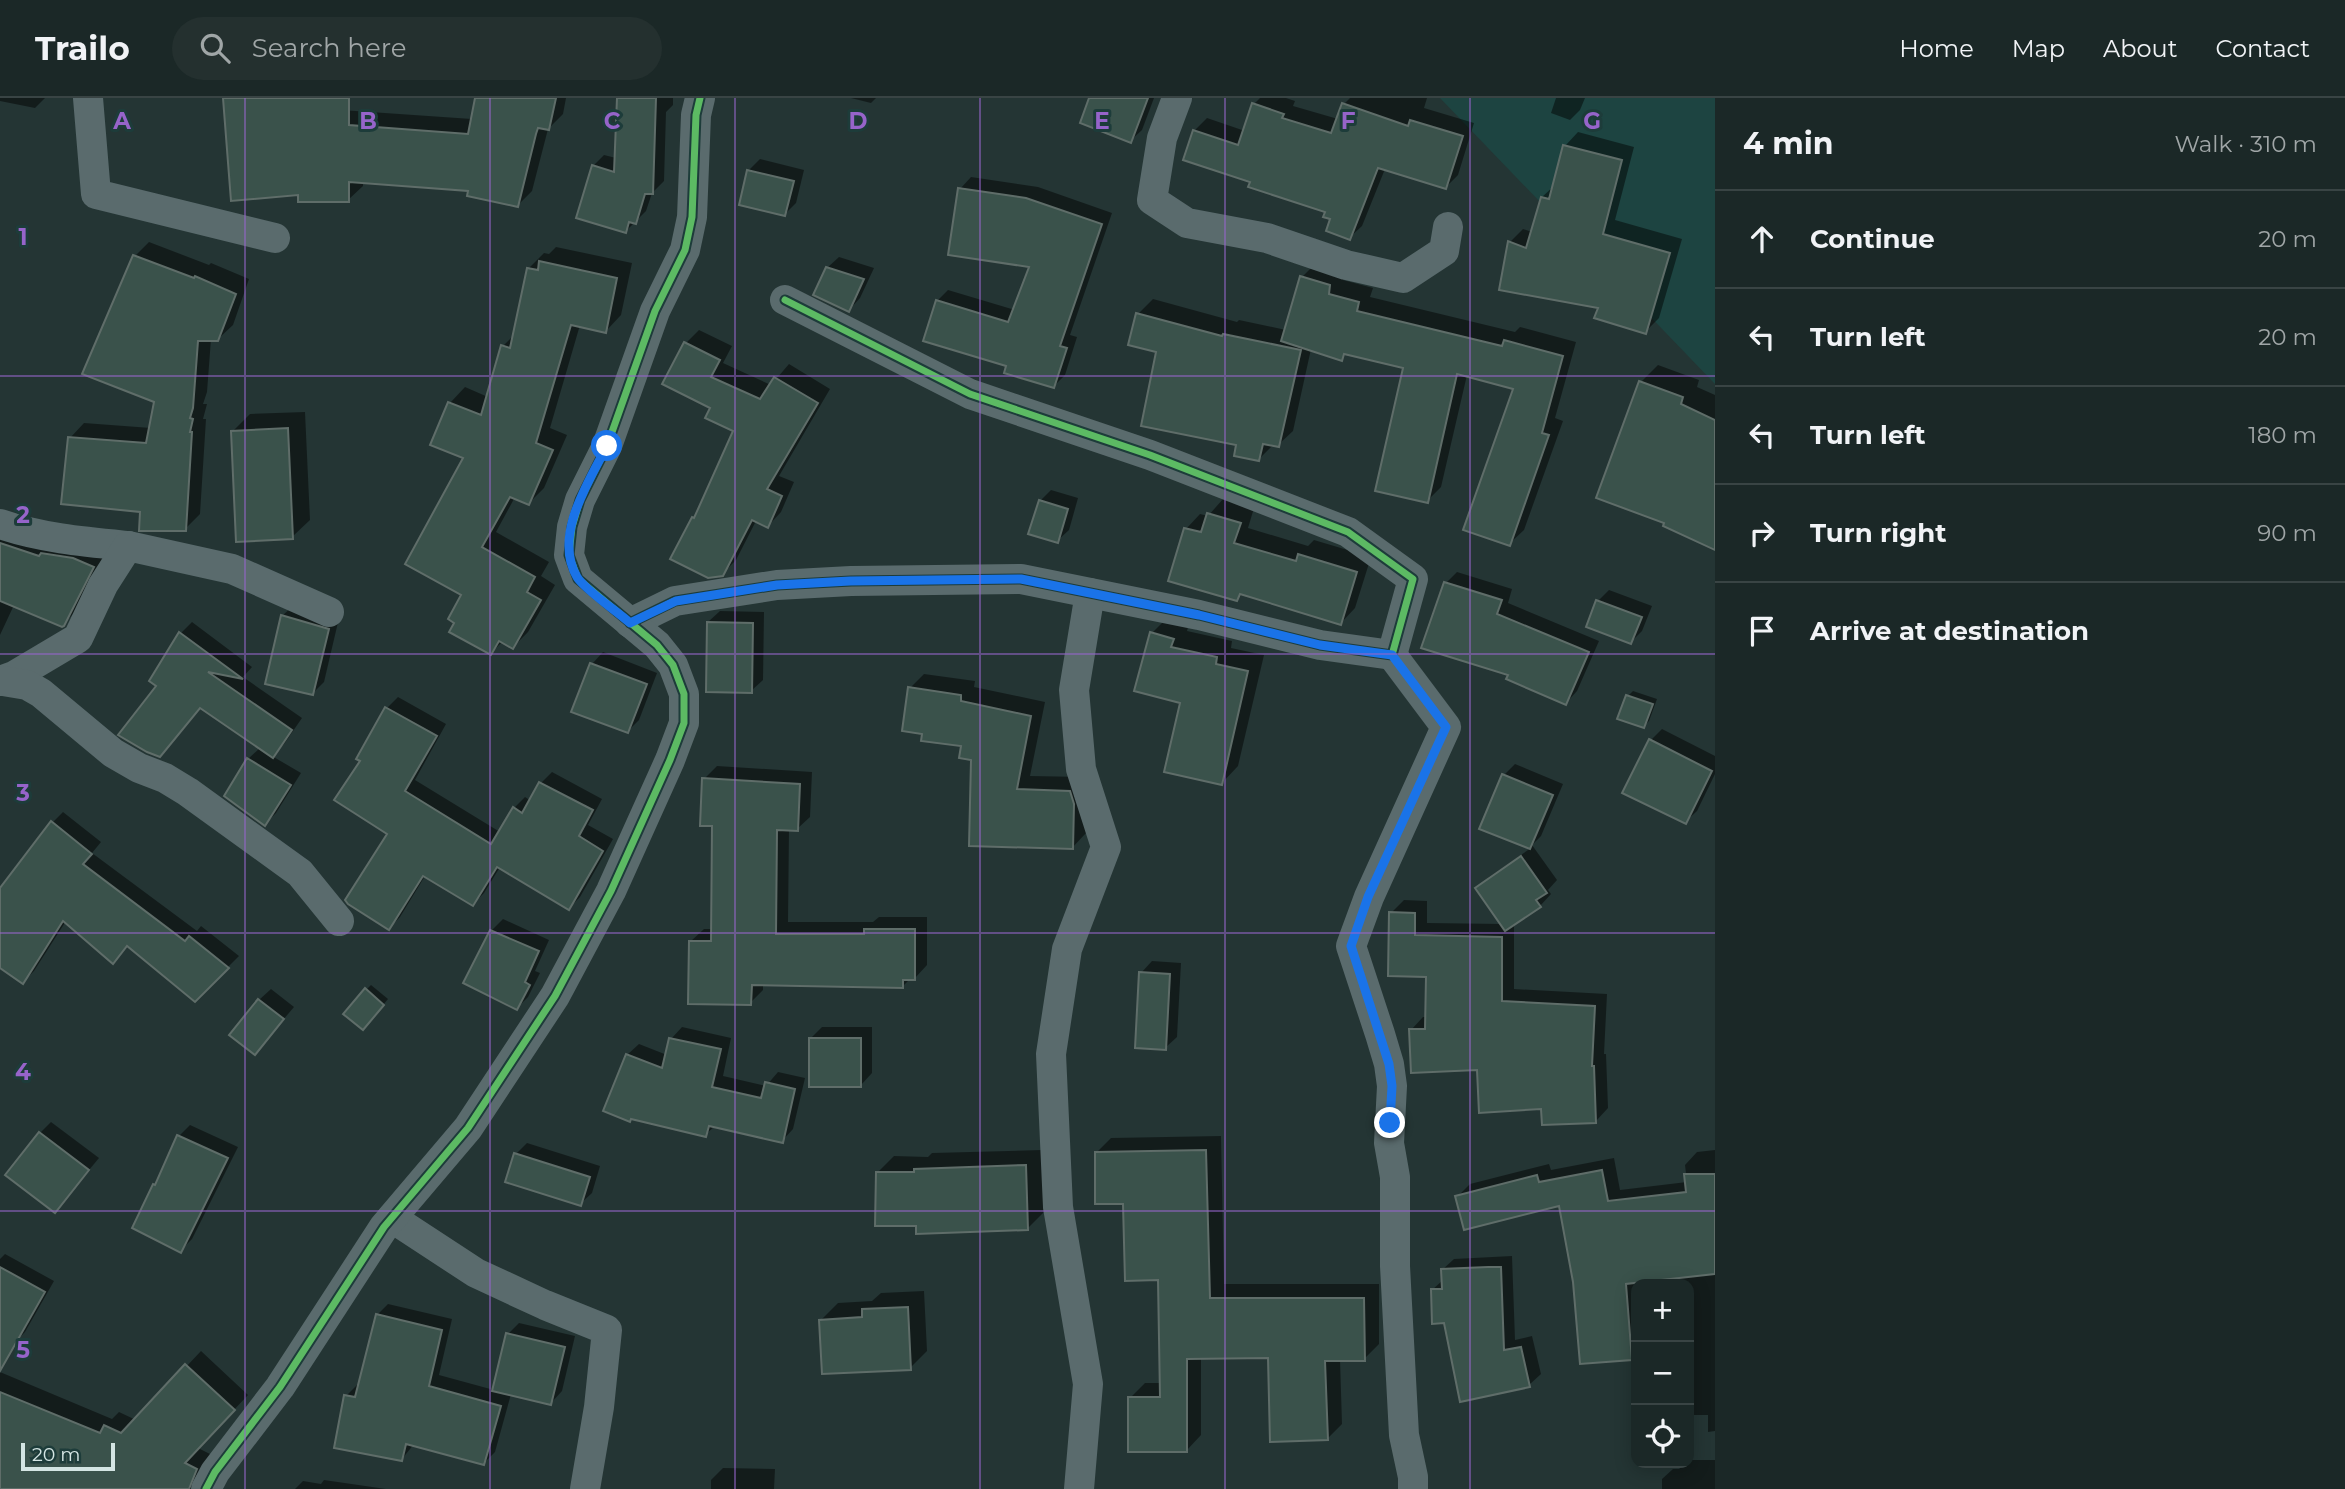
<!DOCTYPE html>
<html lang="en">
<head>
<meta charset="utf-8">
<style>
  :root { --surface:#1b2827; --page:#24302f; --text:#f1f3f6; --muted:#a0a6a7; --line:#394444 }
  body { margin:0; font-family:Montserrat,sans-serif; background:var(--page); color:var(--text) }
  .controls { position:absolute; right:21px; bottom:21px; display:grid; overflow:hidden; border-radius:14px; box-shadow:0 4px 18px #0003 }
  .controls button { width:63px; height:63px; display:grid; place-items:center; padding:0; border:0; border-bottom:2px solid var(--line); background:var(--surface); color:var(--text); font:35px sans-serif }
  .scale { position:absolute; left:21px; bottom:18px; width:94px; box-sizing:border-box; padding-left:7px; border:4px solid #d4e5e3; border-top:0; font-size:19px; line-height:24px; white-space:nowrap; color:#d4e5e3; -webkit-text-stroke:5px #1d3c3a; paint-order:stroke }
  .stop { position:absolute; width:21px; height:21px; margin:-16px; border:5px solid #1a73e8; border-radius:50%; background:#fff }
  .stop.end { background:#1a73e8; border-color:#fff; box-shadow:0 2px 7px #0008 }
  .list { margin:0; padding:0; list-style:none }
  h2 { display:flex; justify-content:space-between; align-items:center; height:91px; margin:0; padding:0 28px; font-size:30px }
  h2 small { font-size:23px; font-weight:400; color:var(--muted) }
  .list li { display:grid; grid-template-columns:46px 1fr auto; gap:21px; align-items:center; box-sizing:border-box; height:98px; padding:0 28px; border-top:2px solid var(--line) }
  .list b { display:block; font-size:26px; white-space:nowrap }
  .list em { font-size:23px; font-style:normal; color:var(--muted) }
  .icon { flex:none; width:38px; height:38px; fill:none; stroke:currentColor; stroke-width:2; stroke-linecap:round; stroke-linejoin:round }
  .map { position:relative; flex:none; width:1715px; height:1391px; overflow:hidden }
  header { display:flex; align-items:center; gap:42px; box-sizing:border-box; height:98px; padding:0 35px; background:var(--surface); border-bottom:2px solid var(--line) }
  header strong { font-size:33px }
  nav { display:flex; gap:38px; margin-inline-start:auto; font-size:24px }
  .search { width:490px; height:63px; background:var(--page); display:flex; align-items:center; gap:18px; box-sizing:border-box; padding:0 24px; border-radius:38px; color:var(--muted); font-size:26px }
  main { display:flex }
  aside { flex:1; background:var(--surface) }
  .map>svg:first-child { display:block }
</style>
</head>
<body>
<header>
<strong>Trailo</strong>
<div class="search"><svg class="icon" aria-label="search" viewBox="0 0 24 24"><circle cx="10" cy="10" r="6"/><path d="M15 15l6 6"/></svg>Search here</div>
<nav><a>Home</a><a>Map</a><a>About</a><a>Contact</a></nav>
</header>
<main>
<div class="map">
<svg width="1715" height="1391" viewBox="0 0 1715 1391">
  <rect width="100%" height="100%" fill="#243534"/>
  <path fill="#1d4441" d="M1440,0h275v286z"/>
  <g fill="#0007">
    <path d="M0,0h45l-10,10 -35,-7z"/>
    <path d="M477,0h89l-3,16 -15,15 -16,62 -15,15 -47,-17 -107,-8v5l-15,14 -48,-7 -60,-90 232,16z"/>
    <path d="M618,0h55v7l-7,7 -2,69 -12,12 -6,18 -20,20 -33,-65 11,-11 12,3z"/>
    <path d="M851,0h25l-5,5z"/>
    <path d="M1091,0h63l-12,32 -12,11z"/>
    <path d="M1260,0h26l9,3 -2,5 45,13 6,-15 6,-6h77l-3,10 50,15 -16,52 -12,12 -61,-18 -23,57 -13,12 -21,-27 -75,-30 -59,-50 13,-13 38,13 9,-27z"/>
    <path d="M1556,0h29l-5,12 -10,10 -19,-7z"/>
    <path d="M1578,34l56,15 -19,73 67,19 -23,79 -14,14 -45,-26 -90,-64 13,-13 9,3 10,-35 13,-12 10,-39z"/>
    <path d="M760,61l44,11 -8,33 -11,11 -44,-10 8,-34z"/>
    <path d="M971,79l67,10 74,26 -42,122 7,2 -12,38 -11,11 -46,-21 -71,-64 11,-11 67,20 16,-44 -71,-77z"/>
    <path d="M149,144l60,23 2,-2 38,16 -16,46 -15,14h-7l-4,53 -4,12h4l-4,15h3l-6,95 -15,15 -43,-19 -72,-72 14,-15 67,5 5,-27 -21,-145z"/>
    <path d="M556,149l76,16 -11,52 -15,16 -26,-6 -30,103 17,7 -23,53 -15,15 -14,-6 -19,35 53,30 -8,14 14,9 -27,47 -15,15 -10,-6 -12,12 -27,-59 1,-137 -33,-13 18,-41 15,-16 23,10 15,-51 11,-11 14,-66 16,-16 5,1z"/>
    <path d="M839,159l35,11 -14,30 -11,12 -22,-42z"/>
    <path d="M1316,165l28,8 -1,9 30,8 -3,9 145,35 5,-5 56,15 -21,76 8,3 -39,109 -15,14 7,-156 -49,-13 -26,112 -14,14 -22,-134 -59,-14 -5,6 -30,-10 -18,82 -15,14 -4,-1 -15,15 -20,-15 -81,-93 -20,-37 15,-15 84,23 2,-2 47,10 16,-53z"/>
    <path d="M699,232l33,16 -9,17 48,22 18,-21 41,25 -51,87 15,6 -13,30 -13,14 -12,-5 -20,39 -14,14 -29,-56 4,-3 39,-85 -24,-23 -26,-64z"/>
    <path d="M1658,267l41,15 -2,7 18,8v153l-74,-166z"/>
    <path d="M305,314l5,108 -18,17 -59,-106 17,-17z"/>
    <path d="M1051,392l27,8 -9,32 -12,11 -17,-40z"/>
    <path d="M1223,401l31,9 -6,20 60,18 6,-6 57,17 -16,51 -14,15 -97,-30 -7,6 -51,-70 14,-15 8,2z"/>
    <path d="M0,430l104,27 -29,57 -12,12 -49,-19 -14,30z"/>
    <path d="M1457,474l55,17 -4,14 91,38 -22,50 -11,12 -56,-29 -64,-91z"/>
    <path d="M1609,492l43,16 -10,25 -11,11 -33,-41z"/>
    <path d="M294,507l45,13 -15,64 -11,11 -31,-77z"/>
    <path d="M720,513l44,1 -1,68 -12,11 -43,-69z"/>
    <path d="M1168,519l21,6 -2,8 45,10 -1,7 33,7 -26,111 -16,17 -40,-81 -30,-69z"/>
    <path d="M192,524l60,45 -9,10 59,41 -18,26 -12,12 29,17 -25,40 -11,11 -17,-65 13,-12 -60,-40 -41,48 -1,-70 -7,-4 29,-48z"/>
    <path d="M603,554l54,21 -18,47 -11,11 -54,-20 18,-47z"/>
    <path d="M924,576l51,7 -1,6 71,15 -15,74 54,1 2,56 -14,15 -99,-89 -10,-15 -39,-12 -14,-44z"/>
    <path d="M1633,593l24,8 -8,22 -5,5 -16,-30z"/>
    <path d="M398,599l48,27 -31,56 85,52 14,-24 11,-11 6,4 10,-18 11,-11 50,27 -14,26 25,14 -33,58 -11,11 -69,-41 -16,26 -11,11 -48,-28 -25,41 -11,11v-95l-27,-73 -4,-2 29,-50z"/>
    <path d="M1662,631l53,27v18l-18,37 -12,11 -34,-82z"/>
    <path d="M1515,666l48,20 -22,52 -9,9 25,35 -9,10 3,4 -11,12 -26,17v66l93,5 -3,60h2l2,54 -12,13 -53,-14 -132,-77 12,-13h4l1,-42 -37,-62 13,-13 23,1v22l76,1 -25,-35 11,-12 42,-29 -49,-20 22,-53z"/>
    <path d="M717,668l95,6 -2,45 -13,12h-8l-1,93h85l6,-5h48v48l-12,13h-4l-8,8 -140,-2v6l-13,13 -59,-62 13,-12h9l1,-104 -10,-46z"/>
    <path d="M63,714l38,30 -9,11 105,78 4,-5 38,30 -44,44 -67,-55 -15,16 -47,-40 -32,50 -11,11 -23,-16v-75l52,-68z"/>
    <path d="M503,821l46,21 -14,31 5,2 -12,24 -11,11 -26,-77z"/>
    <path d="M1152,863l29,2 -4,74 -12,11 -24,-75z"/>
    <path d="M371,887l17,14 -20,24 -2,-33z"/>
    <path d="M271,891l23,18 -39,46 4,-53z"/>
    <path d="M682,929l49,11 -8,38 43,10 12,-14 27,6 -12,51 -11,12 -67,-15 -10,9 -78,-80 12,-11 28,11 4,-16z"/>
    <path d="M822,929h50v46l-11,12 -50,-47z"/>
    <path d="M51,1024l48,36 -44,53 -15,-78z"/>
    <path d="M190,1027l48,22 -46,92 -11,11 -27,-65 5,-5 20,-44z"/>
    <path d="M1221,1038l3,148h155v60l-15,15h-24l2,65 -15,15 -58,-83 -68,1v78l-14,15 -57,-52 15,-15h17l-2,-105 -36,-76 -28,-49 15,-15z"/>
    <path d="M527,1045l73,23 -8,27 -12,11 -64,-50z"/>
    <path d="M1042,1052l2,62 -17,17 -110,-4 -39,-53 16,-16 34,1 4,-4z"/>
    <path d="M1715,1052v281l-7,1v-17h-19v-131h-53v73l-55,5 -6,-80 -14,-78 -104,-7 13,-13 79,-20 2,6 63,-12 6,32 67,-8 -2,-17 12,-13z"/>
    <path d="M5,1156l49,27 -29,51 -10,10 -15,23v-106z"/>
    <path d="M1512,1158l3,84 17,-4 9,38 -12,11 -84,-64 -13,-31 11,-10 -1,-10 12,-11z"/>
    <path d="M924,1193l3,60 -17,17 -89,-48 17,-17 34,-2 9,-8z"/>
    <path d="M388,1206l64,15 -13,56 55,15 14,-56 11,-11 56,13 -13,55 -11,12 -40,-9 -16,58 -11,11 -70,-19 -12,15 -56,-63 11,-11h3l17,-70z"/>
    <path d="M201,1253l47,44 -50,53 12,6 -7,35 -203,-2v-115l112,47 7,-7 17,8z"/>
    <path d="M1689,1362h26v29h-53v-10l11,-10h6l6,-6h4z"/>
    <path d="M723,1370l52,1 -1,20h-63v-9z"/>
    <path d="M324,1382l62,9h-91l8,-8 18,3z"/>
  </g>
  <g fill="#3a524b" stroke="#5f6d69" stroke-width="2">
    <path d="M223,0h126v27l119,9 7,-36h81l-7,32 -11,-2 -2,6 -18,73 -51,-11 1,-5 -119,-9v20h-51v-7l-67,6z"/>
    <path d="M617,0h39l-3,96h-8l-9,30 -7,-2 -3,11 -50,-15 16,-53 22,7z"/>
    <path d="M1089,0h59l-17,45 -51,-20z"/>
    <path d="M1252,5l32,11 -2,4 49,15 11,-30 66,23 2,-6 53,16 -17,53 -68,-21 -28,72 -24,-9 4,-12 -7,-2 2,-5 -77,-25 2,-5 -67,-22 10,-30 45,15z"/>
    <path d="M1563,47l59,15 -19,74 67,19 -24,81 -52,-16 4,-10 -99,-18 9,-49 18,7 15,-51 8,2z"/>
    <path d="M747,72l47,11 -9,35 -46,-11z"/>
    <path d="M958,90l68,10 76,26 -42,122 7,2 -13,40 -50,-15 2,-7 -83,-25 13,-41 72,22 21,-55 -81,-12z"/>
    <path d="M133,157l61,23 1,-2 41,18 -18,47h-20l-5,67 -3,10 3,1 -3,13h2l-6,99h-47l1,-19 -79,-8 7,-67 78,6 8,-41 -72,-28z"/>
    <path d="M539,163l78,17 -11,55 -35,-8 -35,118 17,7 -24,55 -19,-8 -28,50 53,30 -8,15 14,8 -28,49 -14,-8 -8,14 -42,-23 5,-9 -6,-4 13,-24 -56,-31 58,-106 -33,-13 18,-43 33,13 20,-70 9,3 17,-80 11,2z"/>
    <path d="M826,169l38,12 -15,33 -36,-17z"/>
    <path d="M1300,178l30,9 -1,9 30,8 -2,9 145,35 2,-6 59,16 -21,77 7,2 -39,111 -47,-16 50,-141 -56,-15 -29,129 -53,-12 28,-123 -59,-14 -2,7 -61,-20z"/>
    <path d="M1136,215l86,23 1,-2 78,16 -22,97 -16,-3 -4,17 -25,-5 2,-11 -95,-19 15,-74 -28,-7z"/>
    <path d="M684,244l36,18 -9,17 49,22 14,-22 44,26 -51,86 15,7 -14,32 -16,-8 -29,56 -15,2 -38,-19 22,-42 2,1 39,-87 -28,-13 5,-10 -48,-24z"/>
    <path d="M1639,283l44,16 -2,7 34,16v130l-52,-24 1,-3 -68,-25z"/>
    <path d="M288,330l5,111 -57,3 -5,-111z"/>
    <path d="M1039,402l29,9 -10,34 -30,-9z"/>
    <path d="M1207,415l34,10 -7,20 62,18 2,-7 59,18 -16,53 -101,-31 -3,7 -69,-20 16,-53 17,4z"/>
    <path d="M0,445l39,13 2,-3 32,5 21,9 -30,59 -2,1 -62,-26z"/>
    <path d="M1444,484l58,18 -5,14 92,38 -23,53 -60,-26 2,-4 -87,-27z"/>
    <path d="M1596,502l46,17 -11,27 -45,-17z"/>
    <path d="M281,517l48,14 -16,66 -48,-11z"/>
    <path d="M707,524l46,1 -1,70 -46,-1z"/>
    <path d="M179,534l64,47 -35,-7 84,58 -19,28 -73,-50 -40,49 -13,-5 -29,-17 38,-49 -7,-5z"/>
    <path d="M1150,534l24,7 -3,8 46,10 -1,7 32,7 -26,114 -58,-13 16,-69 -46,-12z"/>
    <path d="M590,565l57,21 -19,49 -57,-21z"/>
    <path d="M908,589l53,8v6l70,15 -14,73 53,2 4,13 -1,45 -104,-3 2,-86 -12,-2 2,-12 -40,-5 1,-7 -20,-3z"/>
    <path d="M1626,597l27,9 -9,24 -27,-9z"/>
    <path d="M385,609l52,29 -32,55 86,53 22,-37 9,6 17,-31 54,28 -14,26 24,15 -34,59 -72,-43 -24,39 -50,-30 -34,54 -41,-26 -3,-4 42,-66 -53,-34 26,-39 -4,-2z"/>
    <path d="M1649,641l63,32 -26,53 -64,-31z"/>
    <path d="M247,660l44,27 -26,41 -41,-30z"/>
    <path d="M1502,676l51,21 -23,54 -51,-20z"/>
    <path d="M702,680l98,6 -2,47 -21,-1 -1,104h88v-5h51v51h-12v8l-151,-3 -1,20 -63,-1 1,-63h22l1,-115h-12z"/>
    <path d="M51,723l41,33 -9,10 102,77 4,-5 40,32 -34,34 -68,-56 -14,18 -50,-43 -40,63 -23,-16v-80z"/>
    <path d="M1521,758l26,37 -11,7 5,7 -36,24 -30,-43z"/>
    <path d="M1389,814l26,1v22l87,2v64l93,5 -3,60h2l2,57 -54,2 -1,-16 -62,4 -2,-43 -66,3 -2,-44h16l1,-52 -38,-1z"/>
    <path d="M490,832l49,21 -14,31 5,3 -13,25 -54,-27z"/>
    <path d="M1139,874l31,2 -4,76 -31,-2z"/>
    <path d="M365,890l19,17 -21,25 -20,-16z"/>
    <path d="M258,901l26,20 -29,36 -26,-20z"/>
    <path d="M669,940l52,11 -9,38 49,11 4,-16 30,7 -12,54 -74,-17 -3,11 -75,-18 -1,3 -27,-11 23,-57 36,14z"/>
    <rect x="809" y="940" width="52" height="49"/>
    <path d="M39,1034l50,38 -34,43 -50,-38z"/>
    <path d="M177,1037l51,23 -47,95 -49,-25 21,-44 2,1z"/>
    <path d="M1206,1052l4,148h154l1,63h-40l3,79 -58,2 -2,-84 -81,1v93h-59v-55h32l-2,-117 -33,1 -2,-77h-28v-52z"/>
    <path d="M514,1055l76,24 -9,29 -76,-24z"/>
    <path d="M1026,1067l2,65 -112,4v-8h-41l1,-54h38v-3z"/>
    <path d="M1602,1072l6,31 78,-9 -2,-18h31v100l-89,10 6,76 -52,4 -7,-82 -14,-76 -95,24 -9,-34 82,-21 2,7z"/>
    <path d="M0,1169l45,25 -45,79z"/>
    <path d="M1488,1169h13l3,83 17,-3 9,40 -70,15 -16,-79 -12,1 -1,-35h11l-1,-20z"/>
    <path d="M908,1209l3,63 -89,4 -3,-54 43,-3v-8z"/>
    <path d="M376,1216l66,16 -13,56 72,20 -17,59 -78,-21 -4,17 -68,-13 10,-53 11,2z"/>
    <path d="M506,1235l59,14 -14,58 -59,-14z"/>
    <path d="M185,1266l50,46 -50,53 12,6 -8,20h-189v-97l100,41 4,-8 17,8z"/>
  </g>
  <g fill="none" stroke-linecap="round" stroke-linejoin="round">
    <g stroke="#5a6b6d" stroke-width="30">
      <path d="M88,0l8,96 179,44"/>
      <path d="M1177,0l-15,40 -10,62 35,23 80,15 79,27 57,13 41,-27 4,-24"/>
      <path d="M0,426c40,14 86,18 128,22"/>
      <path d="M630,525l45,-22 102,-16 74,-4 170,-2 178,36 121,30 72,10 21,-76 -65,-47 -198,-77 -180,-61 -185,-94"/>
      <path d="M1392,557l54,72 -77,170 -18,49 29,88 9,30 3,22 -3,57 6,34v89l9,169 9,42v12"/>
      <path d="M0,583l14,-5 64,-38 25,-53 25,-39 104,23 97,43"/>
      <path d="M3,583l24,4 14,8 72,60 26,15 26,10 23,14 112,81 39,48"/>
      <path d="M392,1120l84,55 69,32 62,25 -8,77 -14,82"/>
      <path d="M206,1391l9,-17 65,-85 104,-160 84,-99 87,-132 56,-105 59,-131 14,-37v-29l-11,-29 -16,-20 -79,-66 -9,-24 3,-28 8,-27 27,-54 48,-135 30,-61 7,-33 4,-102 4,-17"/>
      <path d="M1079,1391l9,-105 -30,-177 -7,-153 16,-105 39,-102 -25,-78 -7,-79 16,-97"/>
    </g>
    <g stroke="#1d3c3a" stroke-width="11">
      <g id="cycleway">
        <path d="M630,525l45,-22 102,-16 74,-4 170,-2 178,36 121,30 72,10 21,-76 -65,-47 -198,-77 -180,-61 -185,-94"/>
        <path d="M206,1391l9,-17 65,-85 104,-160 84,-99 87,-132 56,-105 59,-131 14,-37v-29l-11,-29 -16,-20 -79,-66 -9,-24 3,-28 8,-27 27,-54 48,-135 30,-61 7,-33 4,-102 4,-17"/>
      </g>
    </g>
    <use href="#cycleway" stroke="#5cba63" stroke-width="7"/>
  </g>
  <g fill="none" stroke-linecap="round" stroke-linejoin="round">
    <path stroke="#1a73e8" stroke-width="9" d="M607,348c-19,37 -54,90 -30,131 7,12 41,35 53,46l46,-22 101,-16 73,-4 171,-2 178,36 121,30 72,10 54,72 -78,170 -17,49 38,118 3,22 -2,37"/>
  </g>
  <path fill="none" stroke="#9664ca" stroke-width="2" stroke-opacity="0.55" d="M245,0v1391M490,0v1391M735,0v1391M980,0v1391M1225,0v1391M1470,0v1391M0,278h1715M0,556h1715M0,835h1715M0,1113h1715"/>
  <g font-size="23" text-anchor="middle" font-weight="bold" fill="#9664ca" stroke="#1d3c3a" stroke-width="6" stroke-linejoin="round" paint-order="stroke">
    <text x="122" y="31">A</text>
    <text x="368" y="31">B</text>
    <text x="612" y="31">C</text>
    <text x="858" y="31">D</text>
    <text x="1102" y="31">E</text>
    <text x="1348" y="31">F</text>
    <text x="1592" y="31">G</text>
    <text x="23" y="147">1</text>
    <text x="23" y="425">2</text>
    <text x="23" y="703">3</text>
    <text x="23" y="982">4</text>
    <text x="23" y="1260">5</text>
  </g>
</svg>
<div class="controls">
<button>+</button>
<button>−</button>
<button><svg class="icon" aria-label="locate" viewBox="0 0 24 24"><circle cx="12" cy="12" r="6"/><path d="M12 2v4M12 18v4M2 12h4M18 12h4"/></svg></button>
</div>
<div class="scale">20 m</div>
<div class="stop" style="left:607px;top:348px"></div>
<div class="stop end" style="left:1390px;top:1025px"></div>
</div>
<aside>
<h2>4 min<small>Walk · 310 m</small></h2>
<ul class="list">
<li><svg class="icon" aria-label="ahead" viewBox="0 0 24 24"><path d="M12 20V5M6 11l6-6 6 6"/></svg><div><b>Continue</b></div><em>20 m</em></li>
<li><svg class="icon" aria-label="left" viewBox="0 0 24 24"><path d="M17 20v-9H6M10 6l-5 5 5 5"/></svg><div><b>Turn left</b></div><em>20 m</em></li>
<li><svg class="icon" aria-label="left" viewBox="0 0 24 24"><path d="M17 20v-9H6M10 6l-5 5 5 5"/></svg><div><b>Turn left</b></div><em>180 m</em></li>
<li><svg class="icon" aria-label="right" viewBox="0 0 24 24"><path d="M7 20v-9h11M14 6l5 5-5 5"/></svg><div><b>Turn right</b></div><em>90 m</em></li>
<li><svg class="icon" aria-label="arrive" viewBox="0 0 24 24"><path d="M6 21V4h12l-3 4 3 4H6"/></svg><div><b>Arrive at destination</b></div></li>
</ul>
</aside>
</main>
</body>
</html>
